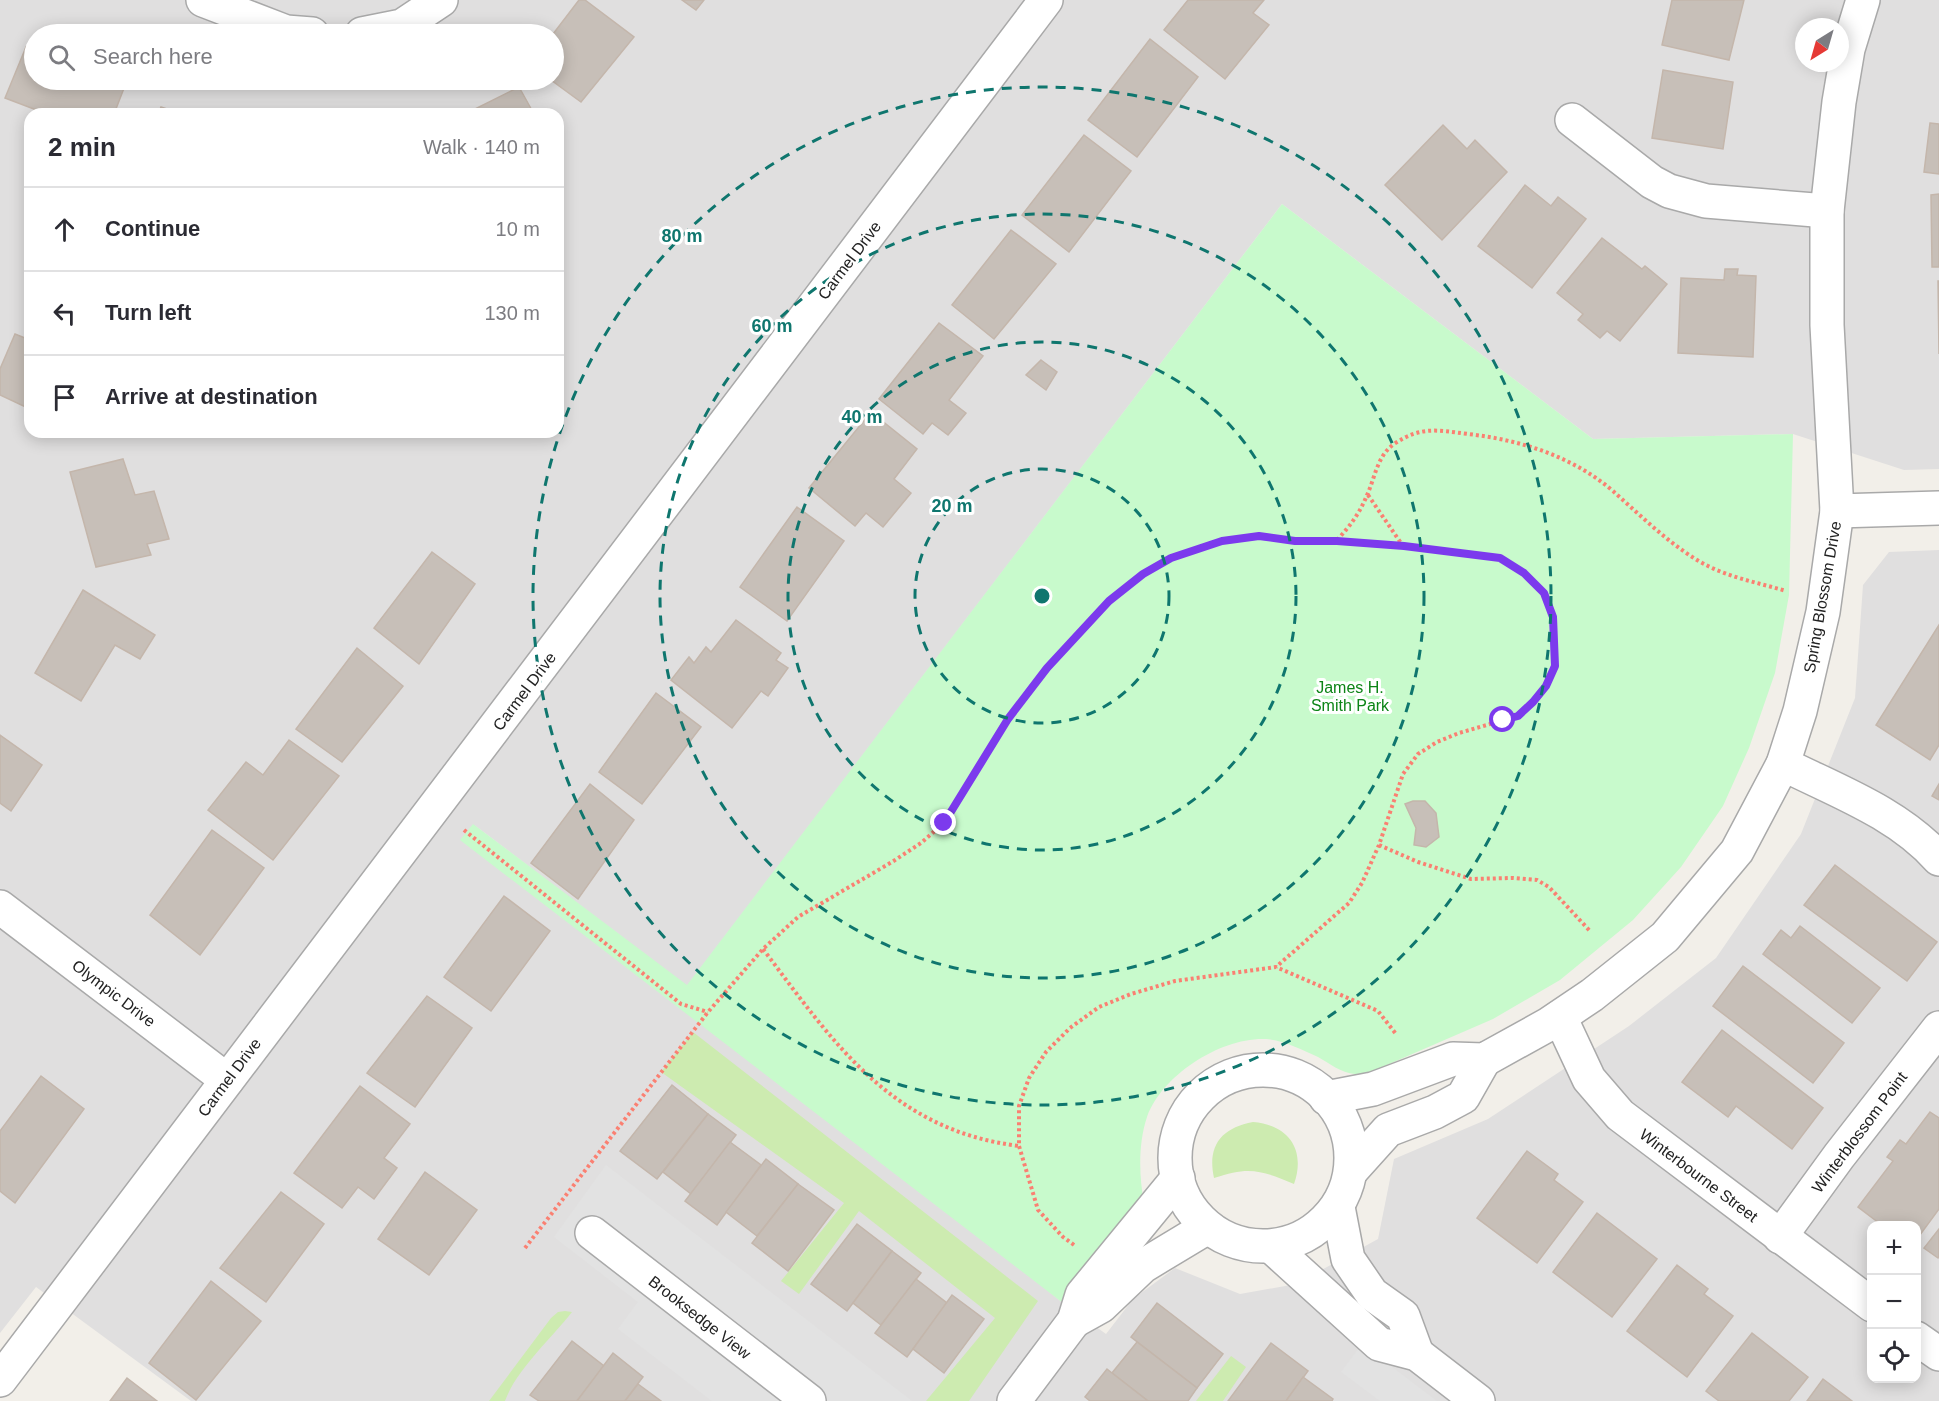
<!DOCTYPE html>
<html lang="en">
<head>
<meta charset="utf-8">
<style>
  :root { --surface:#fff; --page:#f2f2f3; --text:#2b2b33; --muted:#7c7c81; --line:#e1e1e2 }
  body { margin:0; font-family:Arial,sans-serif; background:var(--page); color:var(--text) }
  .controls { position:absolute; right:18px; bottom:18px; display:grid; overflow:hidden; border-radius:12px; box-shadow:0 3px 15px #0003 }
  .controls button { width:54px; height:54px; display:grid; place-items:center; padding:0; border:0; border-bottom:2px solid var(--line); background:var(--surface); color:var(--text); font:30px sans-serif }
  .compass { position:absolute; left:1795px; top:18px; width:54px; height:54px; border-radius:50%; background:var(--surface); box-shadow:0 3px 15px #0003; rotate:217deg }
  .stop { position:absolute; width:18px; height:18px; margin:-14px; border:4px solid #7c3aed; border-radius:50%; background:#fff }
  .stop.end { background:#7c3aed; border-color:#fff; box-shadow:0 2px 6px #0008 }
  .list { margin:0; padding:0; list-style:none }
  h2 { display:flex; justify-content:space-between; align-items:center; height:78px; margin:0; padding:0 24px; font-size:26px }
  h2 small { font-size:20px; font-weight:400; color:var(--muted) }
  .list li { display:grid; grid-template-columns:39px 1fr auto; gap:18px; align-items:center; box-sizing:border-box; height:84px; padding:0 24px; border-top:2px solid var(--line) }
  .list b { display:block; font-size:22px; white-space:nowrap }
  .list em { font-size:20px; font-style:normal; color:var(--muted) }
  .icon { flex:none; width:33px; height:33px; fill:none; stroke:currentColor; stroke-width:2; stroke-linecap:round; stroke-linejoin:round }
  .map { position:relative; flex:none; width:1939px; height:1401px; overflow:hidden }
  .search { position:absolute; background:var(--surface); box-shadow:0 3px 15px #0003; left:24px; top:24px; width:540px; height:66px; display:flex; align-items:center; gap:15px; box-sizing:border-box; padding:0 21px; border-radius:33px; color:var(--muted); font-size:22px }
  .panel { position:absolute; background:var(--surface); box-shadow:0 3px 15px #0003; left:24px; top:108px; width:540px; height:330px; border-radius:18px }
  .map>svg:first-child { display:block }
</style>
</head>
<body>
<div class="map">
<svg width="1939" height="1401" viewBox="0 0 1939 1401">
  <rect width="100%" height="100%" fill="#f2efe9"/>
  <path fill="#e0dfdf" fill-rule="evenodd" d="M0,0h1939v469l-35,1 -111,-36 -200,5 -311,-235 -595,782 -214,-162 590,479 43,31 27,-35 42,-31 65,26 56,-10 82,-45 16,-80 94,-40 141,-93 87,-68 85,-124 54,-136 8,-113 26,-33 50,-2v851h-1748l-155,-114 -36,46zM1804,27h36v36h-36zM34,34h520v46h-520zM30,114h528v318h-528zM1872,1226h44v152h-44z"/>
  <g fill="#cdebb0">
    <path d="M693,1032l345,269 -69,100h-43l69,-83 -136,-107 -60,83 -18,-13 63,-78 -183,-131z"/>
    <path d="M1253,1122c36,3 53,28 41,62 -33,-14 -45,-18 -80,-6 -7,-32 7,-50 39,-56z"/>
    <path d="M565,1311l7,1c-21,27 -56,58 -67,89h-16l62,-83 7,-6z"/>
    <path d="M1231,1356l15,11 -23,34h-27z"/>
  </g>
  <path fill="#c8facc" d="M1282,204l311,235 200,-5 -4,161 -14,78 -26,75 -26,58 -42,61 -48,53 -73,60 -67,39 -120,52c-6,1 -13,3 -18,3 -14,-1 -26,-11 -37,-17 -15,-7 -35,-17 -52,-18 -45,-2 -104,36 -119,78 -9,27 -8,59 -3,86l-81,100 -603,-463 13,-16 214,161z"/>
  <g fill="#e2e2e2">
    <path d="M606,1165l306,236h-200l-94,-72 20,-27 -84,-65z"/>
    <path d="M1362,1344l75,57h-57l-39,-29z"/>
  </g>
  <g fill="#c7bfb8" stroke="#c4b6ab" stroke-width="1.5">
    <path d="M579,0h6l49,37 -53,65 -30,-22h3l-1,-46z"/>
    <path d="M682,0h22l-8,10z"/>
    <path d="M1188,0h76l-11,13 16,12 -44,54 -61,-49z"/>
    <path d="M1672,0h72l-15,60 -67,-15z"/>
    <path d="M1150,39l48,38 -61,80 -49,-37z"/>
    <path d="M26,47l8,3v30h83l9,3 -12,31h-67l-42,-16z"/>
    <path d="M1663,70l70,12 -10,67 -71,-11z"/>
    <path d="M519,87l15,27h-69z"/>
    <path d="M161,107l21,7h-24z"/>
    <path d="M1930,123l9,1v50l-15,-2z"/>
    <path d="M1443,125l24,24 8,-9 32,32 -65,68 -57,-55z"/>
    <path d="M1084,135l47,36 -62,81 -47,-37z"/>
    <path d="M1525,185l26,21 7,-9 28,22 -54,69 -54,-42z"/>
    <path d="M1939,194v73h-7l-1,-72z"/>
    <path d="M1011,230l45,34 -62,75 -42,-34z"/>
    <path d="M1602,238l40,31 3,-3 22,18 -47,57 -13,-10 -7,7 -22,-18 5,-6 -26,-21z"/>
    <path d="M1725,269h13l-1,6 19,1 -3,81 -75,-4 3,-75 43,2z"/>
    <path d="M1938,281h1v73z"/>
    <path d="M939,323l44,33 -34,44 17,13 -18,22 -16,-12 -9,11 -44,-35z"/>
    <path d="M15,334l15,6v69l-30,-14v-26z"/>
    <path d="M1041,360l16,12 -11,18 -20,-15z"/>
    <path d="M871,412l46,37 -23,30 17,14 -28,34 -17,-14 -11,13 -46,-38z"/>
    <path d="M123,459l12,36 19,-4 15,48 -22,5 4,11 -55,12 -26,-95z"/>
    <path d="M797,507l47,34 -57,80 -47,-34z"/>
    <path d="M432,552l43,32 -56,80 -45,-36z"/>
    <path d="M83,590l72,45 -15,24 -25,-14 -34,56 -46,-28z"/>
    <path d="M736,620l45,33 -5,7 12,8 -20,28 -7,-5 -29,37 -61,-48 18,-23 5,6 12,-16 5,5z"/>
    <path d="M1939,625v120l-9,15 -54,-35z"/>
    <path d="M357,648l46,38 -61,76 -46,-33z"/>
    <path d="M656,693l45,34 -59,77 -43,-32z"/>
    <path d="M0,735l42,30 -31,46 -11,-8z"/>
    <path d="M289,740l50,36 -66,84 -65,-50 38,-48 17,13z"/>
    <path d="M590,784l44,36 -56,79 -47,-36z"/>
    <path d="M1939,784v16l-7,-4z"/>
    <path d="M1413,801h12l11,12 3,24 -13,10 -12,-2 2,-17 -11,-24z"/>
    <path d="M212,830l52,38 -64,87 -50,-40z"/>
    <path d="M1835,865l102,77 -30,39 -103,-76z"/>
    <path d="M504,896l46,35 -59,80 -47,-34z"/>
    <path d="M1800,926l80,62 -28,35 -89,-69 18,-24 10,8z"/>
    <path d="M1743,966l101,77 -31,40 -100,-77z"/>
    <path d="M427,996l45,32 -57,79 -48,-34z"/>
    <path d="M1722,1030l101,78 -31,41 -56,-43 -8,11 -46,-35z"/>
    <path d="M41,1076l43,33 -69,94 -15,-12v-60z"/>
    <path d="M672,1085l36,29 -51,65 -37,-28z"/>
    <path d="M360,1086l50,38 -26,34 13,10 -23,31 -16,-12 -16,21 -48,-35z"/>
    <path d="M1930,1112l9,6v91l-22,30 -1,-13h-33l-25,-19 35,-46 -6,-4 13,-17 6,4z"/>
    <path d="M708,1114l28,21 -45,59 -28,-22z"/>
    <path d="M730,1142l31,23 -44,60 -32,-24z"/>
    <path d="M1527,1151l31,23 -4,6 29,22 -46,61 -60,-45z"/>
    <path d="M766,1159l32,25 -41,52 -31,-24z"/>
    <path d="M425,1172l52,38 -48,65 -51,-36z"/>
    <path d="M798,1184l36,26 -46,61 -36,-28z"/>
    <path d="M281,1192l43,32 -58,78 -46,-34z"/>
    <path d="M1597,1213l60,46 -45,58 -59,-45z"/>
    <path d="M857,1224l35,27 -45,60 -36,-27z"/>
    <path d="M1939,1229v27l-1,2 -14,-10z"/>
    <path d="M892,1251l29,22 -40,52 -28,-22z"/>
    <path d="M1677,1265l31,24 -4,5 29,22 -46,61 -60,-46z"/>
    <path d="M916,1279l31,24 -40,54 -32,-24z"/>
    <path d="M211,1281l50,40 -65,79 -47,-37z"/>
    <path d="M952,1295l32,24 -40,54 -31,-24z"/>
    <path d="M1157,1303l66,51 -26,34 -66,-51z"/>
    <path d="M1752,1333l56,44 -19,24h-70l-13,-10z"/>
    <path d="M572,1341l32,25 -27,35h-38l-9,-6z"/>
    <path d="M1137,1342l60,46 -9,13h-40l-36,-28z"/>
    <path d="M1271,1343l37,28 -22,30h-58z"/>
    <path d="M613,1353l30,24 -18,24h-48z"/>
    <path d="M1107,1369l5,4 36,28h-58l-5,-4z"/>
    <path d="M1303,1377l30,22 -1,2h-46z"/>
    <path d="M127,1378l30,23h-47z"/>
    <path d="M1823,1379l29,22h-45z"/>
    <path d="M638,1384l23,17h-36z"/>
  </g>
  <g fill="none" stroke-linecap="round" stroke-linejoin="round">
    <g stroke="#a9a9a9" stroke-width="36">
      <g id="minor">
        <path d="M203,0l83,32 26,2"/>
        <path d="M362,34l40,-8 39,-26"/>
        <path d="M1572,120l80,62 17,9 37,10 121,10"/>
        <path d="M1837,511l102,-3"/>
        <path d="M1783,764c54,27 115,49 156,95"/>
        <path d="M0,907l227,173"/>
        <path d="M1560,1017l29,62 31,36 252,190"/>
        <circle cx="1263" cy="1158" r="88"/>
        <path d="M1326,1098l47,-9 80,-30 31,1 65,-36 43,-29 73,-58 72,-86 46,-87 17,-53 23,-99 14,-101 -10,-186v-114l12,-109 9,-53 15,-49"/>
        <path d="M1352,1170l36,-40 47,-18 28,-15 21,-37"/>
        <path d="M1338,1207l10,52 24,35 31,22 14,38"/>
        <path d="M592,1233l217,168"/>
        <path d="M1780,1237l59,-81 100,-128"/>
        <path d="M1273,1248l106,96 38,10 61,47"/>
        <path d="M1074,1321l27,-15 42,-40 63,-38"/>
        <path d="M1916,1338l23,16"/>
        <path d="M0,1380l1046,-1380"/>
        <path d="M1014,1401l60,-80 8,-26 96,-117"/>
      </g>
    </g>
    <g stroke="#fa8072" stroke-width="4" stroke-dasharray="3 3" stroke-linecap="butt">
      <path d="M1368,495l35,51"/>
      <path d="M1337,540c13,-14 23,-27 30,-45 8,-17 10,-39 27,-51 27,-18 43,-14 74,-10 52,6 104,22 145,57 27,24 53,50 84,69 28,17 59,22 89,31"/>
      <path d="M464,830l217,174 27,8"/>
      <path d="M1379,845l39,17 53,17 42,-1 24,2 12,7 41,44"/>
      <path d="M763,949c71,94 128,181 256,197"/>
      <path d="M1074,1245l-11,-8 -25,-27 -19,-64v-40l10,-28 17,-26 24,-24 29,-21 32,-13 44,-13 101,-14 102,44 18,23"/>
      <path d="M525,1248l183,-236 55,-63 35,-32 94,-55 29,-19 23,-20 64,-104 39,-51 62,-67 34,-27 28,-16 51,-17 37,-5 36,5h42l67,5 96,12 24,15 20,20 9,24 2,49 -9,20 -28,30 -59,17 -22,9 -19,12 -15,20 -24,71 -17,38 -13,20 -73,64"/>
    </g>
    <use href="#minor" stroke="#fff" stroke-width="33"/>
  </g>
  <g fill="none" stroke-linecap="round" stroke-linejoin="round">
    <path stroke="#7c3aed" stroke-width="8" d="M944,823l64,-104 39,-51 62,-67 34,-27 28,-16 51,-17 37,-5 36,5h42l67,5 96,12 24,15 20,20 9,24 2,49 -9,20 -13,16 -15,14 -15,4"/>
  </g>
  <g fill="none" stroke="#0f766e" stroke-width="3" stroke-dasharray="10 8">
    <circle cx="1042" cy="596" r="127"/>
    <circle cx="1042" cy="596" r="254"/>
    <circle cx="1042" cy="596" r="382"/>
    <circle cx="1042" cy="596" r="509"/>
  </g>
  <g text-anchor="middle" stroke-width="6" stroke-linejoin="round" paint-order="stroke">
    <g font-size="16" fill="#222" stroke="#fff">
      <text transform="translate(849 260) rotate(-53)" y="6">Carmel Drive</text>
      <text transform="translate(1822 597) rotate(-80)" y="6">Spring Blossom Drive</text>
      <text transform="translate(524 691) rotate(-53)" y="6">Carmel Drive</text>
      <text transform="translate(114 993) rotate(37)" y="6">Olympic Drive</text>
      <text transform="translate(229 1077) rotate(-53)" y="6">Carmel Drive</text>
      <text transform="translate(1859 1132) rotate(-53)" y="6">Winterblossom Point</text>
      <text transform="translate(1699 1175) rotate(37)" y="6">Winterbourne Street</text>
      <text transform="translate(700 1317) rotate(38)" y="6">Brooksedge View</text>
    </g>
    <g font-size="16" fill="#0c8416" stroke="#fff">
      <text x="1350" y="693">James H.<tspan x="1350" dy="18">Smith Park</tspan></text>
    </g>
  </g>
  <circle cx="1042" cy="596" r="9" fill="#0f766e" stroke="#fff" stroke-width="3"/>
  <g font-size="18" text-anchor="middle" font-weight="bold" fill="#0f766e" stroke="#fff" stroke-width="6" stroke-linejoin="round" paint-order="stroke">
    <text x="682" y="242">80 m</text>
    <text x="772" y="332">60 m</text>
    <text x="862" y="423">40 m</text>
    <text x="952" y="512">20 m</text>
  </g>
</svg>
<div class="controls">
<button>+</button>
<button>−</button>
<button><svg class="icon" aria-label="locate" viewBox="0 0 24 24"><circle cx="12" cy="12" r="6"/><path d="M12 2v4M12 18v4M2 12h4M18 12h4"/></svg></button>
</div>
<svg class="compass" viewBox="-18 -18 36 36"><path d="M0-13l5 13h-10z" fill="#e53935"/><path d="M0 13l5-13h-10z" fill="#7c7c81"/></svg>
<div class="stop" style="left:1503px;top:720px"></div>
<div class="stop end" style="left:944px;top:823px"></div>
<div class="search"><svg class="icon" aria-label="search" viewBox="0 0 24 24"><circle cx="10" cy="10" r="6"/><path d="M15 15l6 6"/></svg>Search here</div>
<section class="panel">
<h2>2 min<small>Walk · 140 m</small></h2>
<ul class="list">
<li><svg class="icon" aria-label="ahead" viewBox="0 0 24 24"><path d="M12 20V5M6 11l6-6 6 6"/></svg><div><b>Continue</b></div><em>10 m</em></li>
<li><svg class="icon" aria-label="left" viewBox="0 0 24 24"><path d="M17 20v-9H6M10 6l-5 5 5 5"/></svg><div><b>Turn left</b></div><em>130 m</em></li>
<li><svg class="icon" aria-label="arrive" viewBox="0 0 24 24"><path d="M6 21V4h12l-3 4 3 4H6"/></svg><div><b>Arrive at destination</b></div></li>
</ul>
</section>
</div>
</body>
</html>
